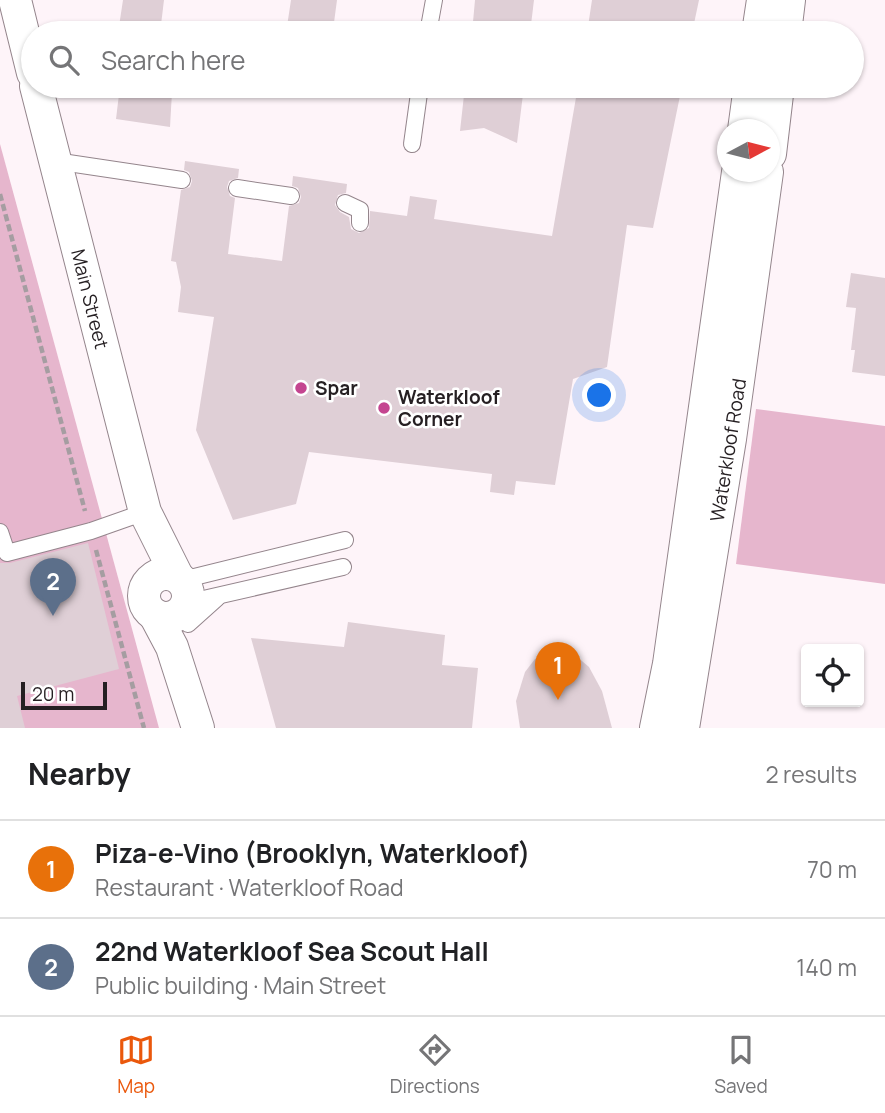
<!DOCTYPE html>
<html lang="en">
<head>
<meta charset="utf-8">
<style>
  :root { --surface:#fff; --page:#f2f2f2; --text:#202124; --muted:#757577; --line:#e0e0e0; --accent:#ea580c }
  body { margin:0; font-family:Manrope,sans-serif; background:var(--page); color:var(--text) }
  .controls { position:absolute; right:21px; bottom:21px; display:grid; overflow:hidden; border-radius:7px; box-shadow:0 2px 5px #0004 }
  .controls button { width:63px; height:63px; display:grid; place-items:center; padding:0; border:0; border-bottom:2px solid var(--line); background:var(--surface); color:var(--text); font:35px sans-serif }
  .compass { position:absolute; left:717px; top:119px; width:63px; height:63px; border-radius:50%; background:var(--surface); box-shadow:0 2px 5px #0004; rotate:83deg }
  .scale { position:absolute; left:21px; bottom:18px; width:86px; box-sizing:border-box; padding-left:7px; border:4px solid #251f22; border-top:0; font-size:19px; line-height:24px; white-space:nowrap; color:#251f22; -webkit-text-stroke:5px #fff; paint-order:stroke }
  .you { position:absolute; left:600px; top:396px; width:24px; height:24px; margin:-18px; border:5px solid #fff; border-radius:50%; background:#1a73e8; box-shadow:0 0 0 10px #1a73e833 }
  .badge { display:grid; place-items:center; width:46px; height:46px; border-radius:50%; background:var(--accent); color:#fff; font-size:23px; font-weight:700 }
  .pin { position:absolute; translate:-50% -58px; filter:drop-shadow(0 2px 4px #0008) }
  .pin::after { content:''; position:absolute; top:37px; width:24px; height:21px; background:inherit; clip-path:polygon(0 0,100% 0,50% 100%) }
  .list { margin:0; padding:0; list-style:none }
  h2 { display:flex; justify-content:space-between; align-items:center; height:91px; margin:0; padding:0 28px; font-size:30px }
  h2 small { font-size:23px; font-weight:400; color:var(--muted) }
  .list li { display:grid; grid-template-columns:46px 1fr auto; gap:21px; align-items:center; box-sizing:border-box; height:98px; padding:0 28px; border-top:2px solid var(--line) }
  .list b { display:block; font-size:26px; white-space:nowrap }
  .list p { margin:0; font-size:23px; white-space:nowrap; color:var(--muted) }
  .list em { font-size:23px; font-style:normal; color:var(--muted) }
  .icon { flex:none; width:38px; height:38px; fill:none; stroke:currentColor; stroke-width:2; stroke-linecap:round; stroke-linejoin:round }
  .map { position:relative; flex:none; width:885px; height:728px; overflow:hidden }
  .search { position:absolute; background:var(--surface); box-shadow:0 2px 5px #0004; left:21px; right:21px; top:21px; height:77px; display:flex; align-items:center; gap:18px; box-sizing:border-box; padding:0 24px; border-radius:38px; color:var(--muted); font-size:26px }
  .sheet { height:287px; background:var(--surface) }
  nav { display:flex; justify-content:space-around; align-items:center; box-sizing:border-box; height:98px; border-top:2px solid var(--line); background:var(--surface); font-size:19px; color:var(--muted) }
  nav a { display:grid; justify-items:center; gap:4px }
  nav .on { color:var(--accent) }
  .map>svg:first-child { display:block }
</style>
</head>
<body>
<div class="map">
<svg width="885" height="728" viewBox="0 0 885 728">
  <rect width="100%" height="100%" fill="#fef4f9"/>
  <g fill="#e6b6cd">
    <path d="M0,144l159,584h-159z"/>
    <path d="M756,409l129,17v158l-149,-20z"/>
  </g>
  <g fill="#dfcfd6">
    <path d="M123,0h41l-4,33h-42z"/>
    <path d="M291,0h46l-4,30 -10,-1 -1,4h-36z"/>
    <path d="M475,0h59l-4,33h-58z"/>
    <path d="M592,0h107l-7,33h-105z"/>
    <path d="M120,86h24l28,6 -2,35 -54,-8z"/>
    <path d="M465,86h59l-7,57 -33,-15 -24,3z"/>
    <path d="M578,86h104l-29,142 -26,-3 -20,142 -34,12 -18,106 -39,-4 -2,14 -24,-3 2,-18 -183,-22 -13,52 -63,16 -37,-90 18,-113 -36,-5 3,-25 -5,-25 -5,-1 10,-71 9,-3 2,-6 -3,-9 -5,-2 1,-9 54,8 -1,9 -9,3 -2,6 3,9 5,2 -7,56 54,7 7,-55 10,-3 2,-6 -3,-9 -6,-2 1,-10 54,8 -1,9 -8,2 -3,10 5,7 9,5 2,12 8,4 10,-5 1,-17 37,5 3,-20 27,4 -3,19 118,17z"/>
    <path d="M851,273l34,5v98l-33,-4 3,-22h-4l5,-42 -10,-1z"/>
    <path d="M88,543l31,126 -102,27 8,32h-25v-165h10z"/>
    <path d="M348,622l97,13 -3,30 36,3 -6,60h-196l-25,-90 93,9z"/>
    <path d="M559,649l17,7 13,11 13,24 10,37h-92l-4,-27 9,-29 10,-13 14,-8z"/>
  </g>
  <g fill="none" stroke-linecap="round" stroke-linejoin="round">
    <g stroke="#94858c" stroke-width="18">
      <g id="service">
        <path d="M428,33l6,-33"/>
        <path d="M412,144l8,-58"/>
        <path d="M55,161l127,19"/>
        <path d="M237,188l54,8"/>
        <path d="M345,203l15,7v13"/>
        <path d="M0,532l7,21 84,-22 54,-19"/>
        <path d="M182,580l163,-40"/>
        <path d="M186,603l157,-36"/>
        <path d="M188,624l29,-26"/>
      </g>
    </g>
    <g stroke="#94858c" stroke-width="34">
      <g id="minor">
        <path d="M15,0l18,73"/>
        <path d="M758,33l5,-33"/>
        <path d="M785,33l4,-33"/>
        <path d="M36,86l109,426 32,64"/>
        <path d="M744,130l6,-44"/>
        <path d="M770,154l8,-68"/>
        <circle cx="166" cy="596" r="22"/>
        <path d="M155,615l17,32 26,81"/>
        <path d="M656,728l13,-64 69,-492"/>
        <path d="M683,728l47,-289 37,-267"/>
      </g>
    </g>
    <g stroke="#a59da1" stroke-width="4.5" stroke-dasharray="7 3.5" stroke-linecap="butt">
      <path d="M0,194l85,317"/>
      <path d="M96,550l48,178"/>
    </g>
    <use href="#service" stroke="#fff" stroke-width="16"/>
    <use href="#minor" stroke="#fff" stroke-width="32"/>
  </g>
  <g fill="#c44590" stroke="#fff" stroke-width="2.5">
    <circle cx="301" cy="388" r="7"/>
    <circle cx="384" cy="408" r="7"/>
  </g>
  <g text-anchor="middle" stroke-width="5" stroke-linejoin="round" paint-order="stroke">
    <g font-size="19" fill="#251f22" stroke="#fff">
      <text transform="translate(90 299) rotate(76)" y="7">Main Street</text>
      <text transform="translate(728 450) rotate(-81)" y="7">Waterkloof Road</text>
    </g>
    <g font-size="19" font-weight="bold" fill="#251f22" stroke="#fff" text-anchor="start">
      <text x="315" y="395">Spar</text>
      <text x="398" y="404">Waterkloof<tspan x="398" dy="22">Corner</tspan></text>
    </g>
  </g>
</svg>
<div class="controls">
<button><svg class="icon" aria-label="locate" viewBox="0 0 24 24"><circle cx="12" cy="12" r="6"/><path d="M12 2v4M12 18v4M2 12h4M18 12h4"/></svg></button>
</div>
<svg class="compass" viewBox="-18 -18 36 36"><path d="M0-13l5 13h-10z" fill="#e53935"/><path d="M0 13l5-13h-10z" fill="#757577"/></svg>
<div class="scale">20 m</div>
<div class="you"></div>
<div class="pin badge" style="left:558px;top:700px;background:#e8710a">1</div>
<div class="pin badge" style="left:53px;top:616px;background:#5c6f8a">2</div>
<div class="search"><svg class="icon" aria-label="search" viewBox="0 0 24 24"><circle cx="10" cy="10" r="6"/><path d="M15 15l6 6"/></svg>Search here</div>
</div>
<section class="sheet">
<h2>Nearby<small>2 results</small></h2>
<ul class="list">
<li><span class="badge" style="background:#e8710a">1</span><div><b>Piza-e-Vino (Brooklyn, Waterkloof)</b><p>Restaurant · Waterkloof Road</p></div><em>70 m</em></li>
<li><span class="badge" style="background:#5c6f8a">2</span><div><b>22nd Waterkloof Sea Scout Hall</b><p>Public building · Main Street</p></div><em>140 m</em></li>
</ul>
</section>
<nav>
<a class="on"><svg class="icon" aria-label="map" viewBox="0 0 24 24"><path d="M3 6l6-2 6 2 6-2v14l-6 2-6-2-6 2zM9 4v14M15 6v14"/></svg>Map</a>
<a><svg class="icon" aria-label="directions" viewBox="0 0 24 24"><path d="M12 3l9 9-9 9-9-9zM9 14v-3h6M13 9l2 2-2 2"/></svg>Directions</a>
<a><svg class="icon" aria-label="saved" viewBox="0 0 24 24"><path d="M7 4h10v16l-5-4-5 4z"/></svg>Saved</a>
</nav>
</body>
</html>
